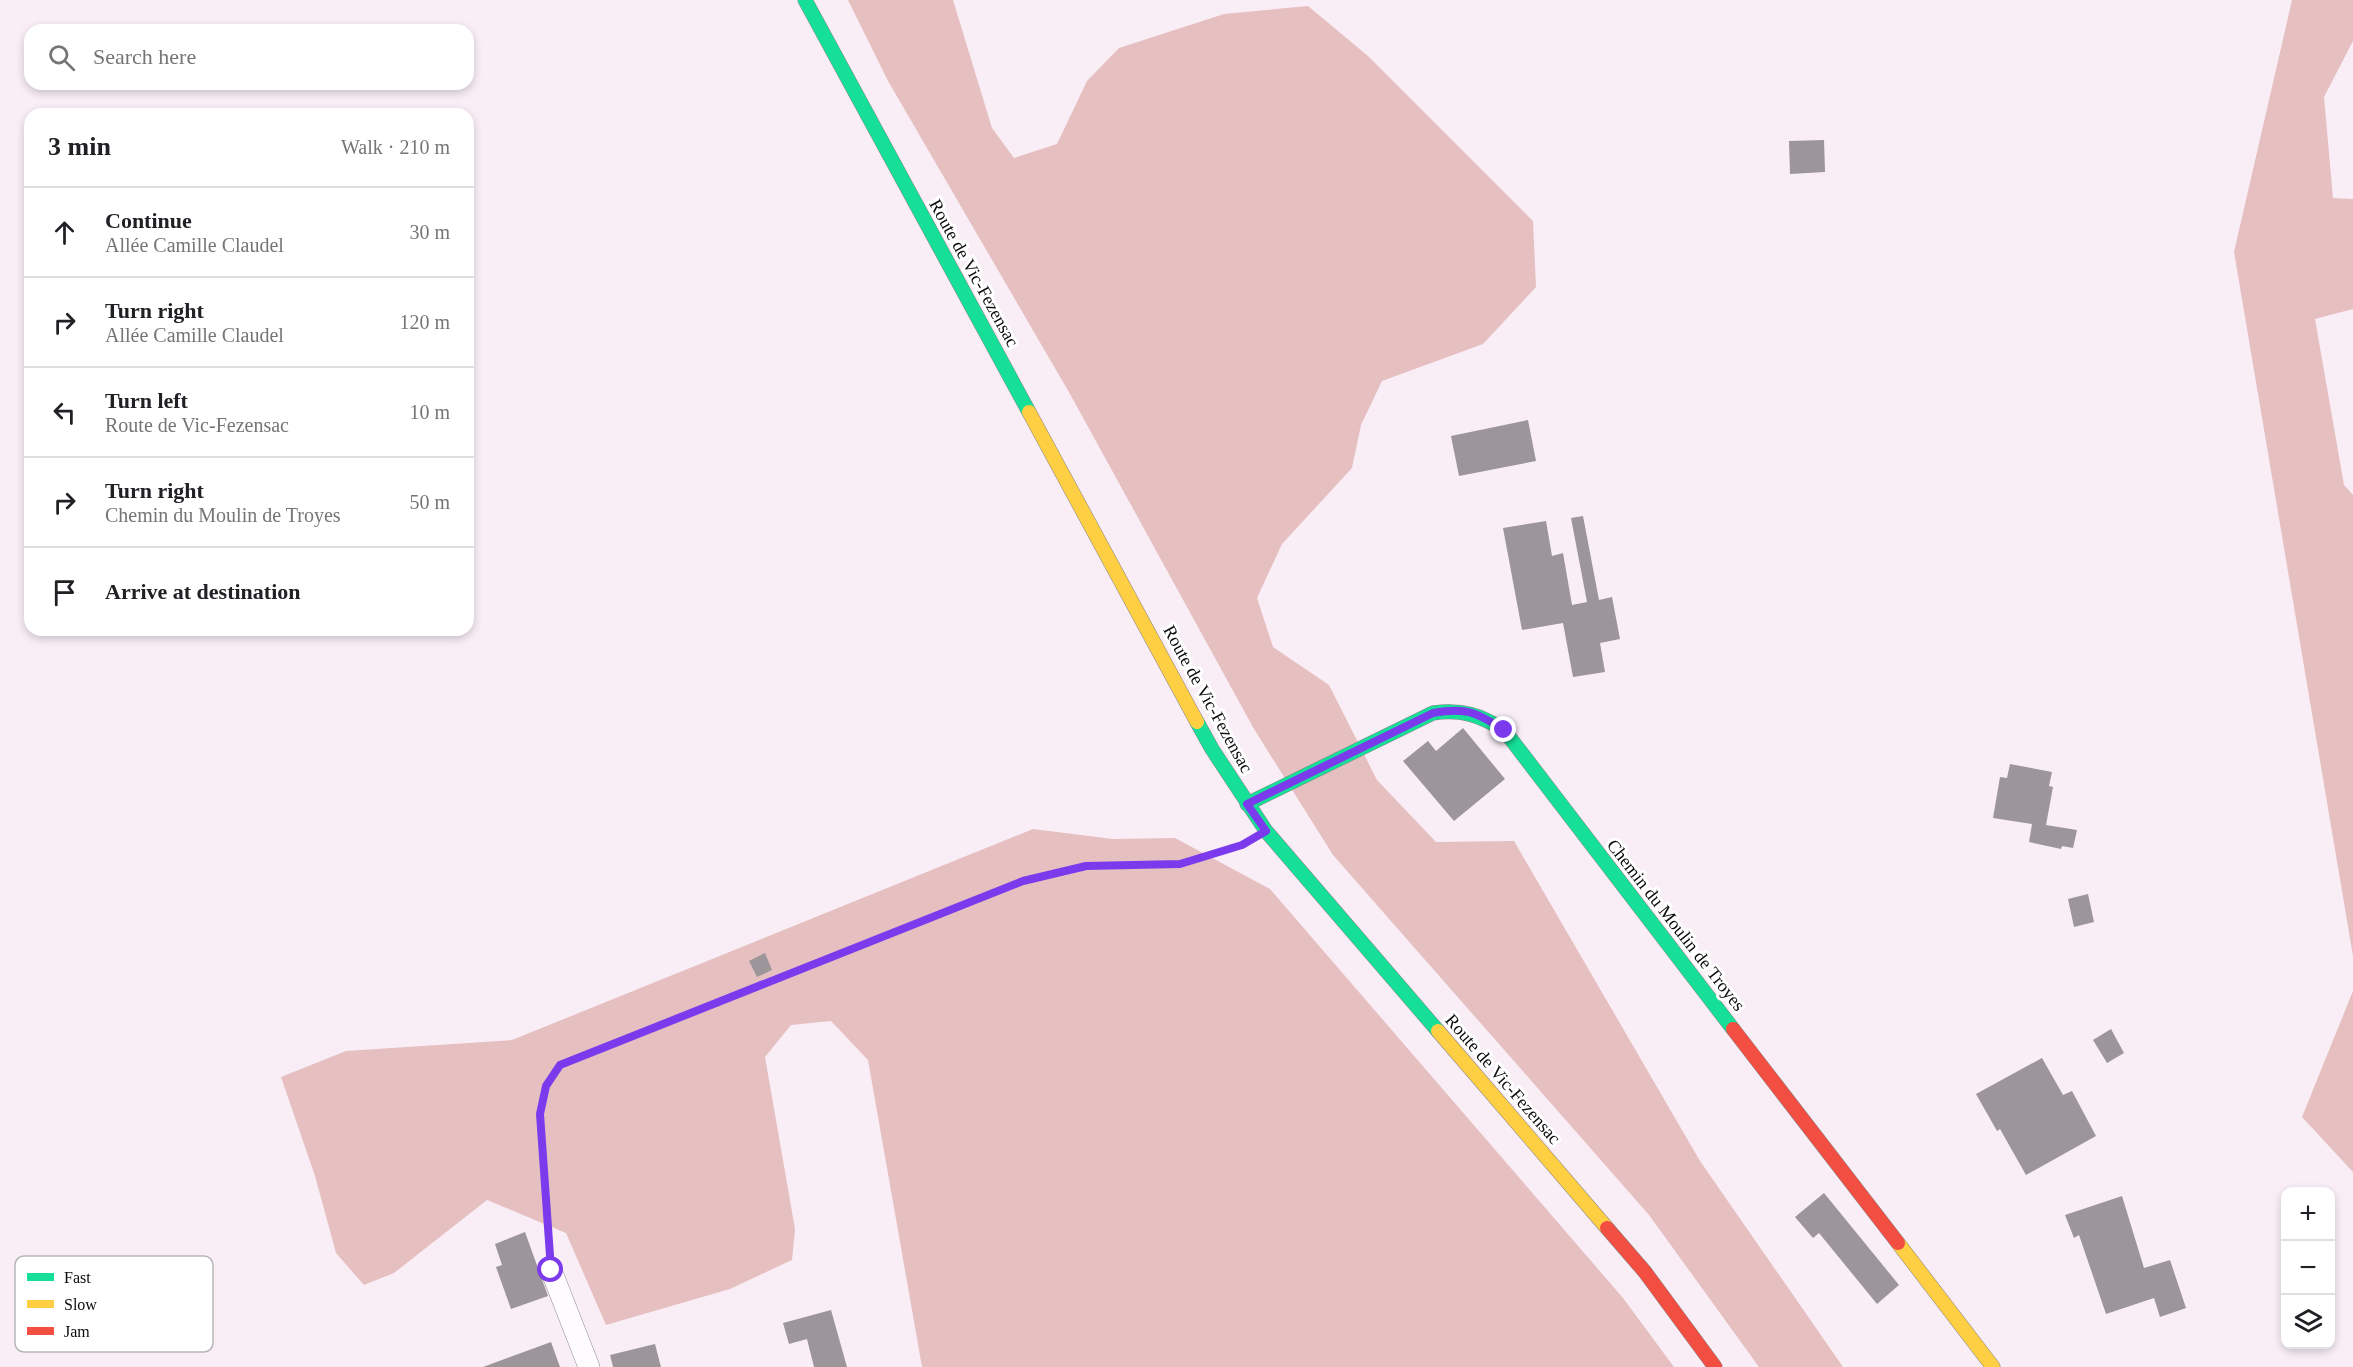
<!DOCTYPE html>
<html lang="en">
<head>
<meta charset="utf-8">
<style>
  :root { --surface:#fff; --page:#f2f2f2; --text:#202124; --muted:#757577; --line:#e0e0e0 }
  body { margin:0; font-family:Georgia,serif; background:var(--page); color:var(--text) }
  .controls { position:absolute; right:18px; bottom:18px; display:grid; overflow:hidden; border-radius:12px; box-shadow:0 3px 9px #0003 }
  .controls button { width:54px; height:54px; display:grid; place-items:center; padding:0; border:0; border-bottom:2px solid var(--line); background:var(--surface); color:var(--text); font:30px sans-serif }
  .stop { position:absolute; width:18px; height:18px; margin:-14px; border:4px solid #7c3aed; border-radius:50%; background:#fff }
  .stop.end { background:#7c3aed; border-color:#fff; box-shadow:0 2px 6px #0008 }
  .list { margin:0; padding:0; list-style:none }
  h2 { display:flex; justify-content:space-between; align-items:center; height:78px; margin:0; padding:0 24px; font-size:26px }
  h2 small { font-size:20px; font-weight:400; color:var(--muted) }
  .list li { display:grid; grid-template-columns:39px 1fr auto; gap:18px; align-items:center; box-sizing:border-box; height:90px; padding:0 24px; border-top:2px solid var(--line) }
  .list b { display:block; font-size:22px; white-space:nowrap }
  .list p { margin:0; font-size:20px; white-space:nowrap; color:var(--muted) }
  .list em { font-size:20px; font-style:normal; color:var(--muted) }
  .icon { flex:none; width:33px; height:33px; fill:none; stroke:currentColor; stroke-width:2; stroke-linecap:round; stroke-linejoin:round }
  .map { position:relative; flex:none; width:2353px; height:1367px; overflow:hidden }
  .search { position:absolute; background:var(--surface); box-shadow:0 3px 9px #0003; left:24px; top:24px; width:450px; height:66px; display:flex; align-items:center; gap:15px; box-sizing:border-box; padding:0 21px; border-radius:18px; color:var(--muted); font-size:22px }
  .panel { position:absolute; background:var(--surface); box-shadow:0 3px 9px #0003; left:24px; top:108px; width:450px; height:528px; border-radius:18px }
  .map>svg:first-child { display:block }
</style>
</head>
<body>
<div class="map">
<svg width="2353" height="1367" viewBox="0 0 2353 1367">
  <rect width="100%" height="100%" fill="#f9eef6"/>
  <g fill="#e6bfc1">
    <path d="M848,0h105l39,128 22,30 43,-14 30,-63 32,-33 105,-34 84,-8 60,50 165,165 3,66 -53,57 -101,37 -21,44 -9,43 -70,76 -25,54 16,49 56,38 48,95 59,62 78,-1 186,320 143,206h-84l-110,-152 -316,-360 -79,-126 -184,-335 -182,-313z"/>
    <path d="M2292,0h61v41l-29,56 9,101 20,1v110l-38,10 29,166 9,10v461l-119,-704z"/>
    <path d="M1033,829l80,10 62,-1 95,51 353,409 51,69h-752l-54,-307 -37,-39 -40,4 -26,32 30,172 -3,31 -62,29 -124,36 -40,-92 -79,-33 -93,73 -30,12 -28,-32 -21,-77 -34,-99 65,-26 166,-11z"/>
    <path d="M2353,991v181l-51,-55z"/>
  </g>
  <g fill="#9c959a">
    <path d="M1824,140l1,32 -35,2 -1,-33z"/>
    <path d="M1528,420l8,41 -77,15 -8,-40z"/>
    <path d="M1583,516l16,84 13,-3 8,42 -20,4 5,29 -32,5 -10,-54 -41,7 -19,-102 43,-7 6,35 11,-3 9,52 15,-3 -16,-84z"/>
    <path d="M1463,728l42,51 -51,42 -51,-60 25,-20 8,10z"/>
    <path d="M2010,764l42,8 -3,14 4,1 -7,38 31,5 -4,18 -11,-2 -1,3 -32,-7 3,-18 -39,-6 7,-41 7,1z"/>
    <path d="M2088,894l6,28 -20,5 -6,-28z"/>
    <path d="M765,953l7,17 -15,7 -8,-16z"/>
    <path d="M2111,1029l13,24 -17,10 -14,-23z"/>
    <path d="M2042,1058l21,37 9,-4 24,45 -70,39 -26,-46 -3,2 -21,-37z"/>
    <path d="M1824,1193l75,92 -22,19 -58,-71 -6,5 -18,-21z"/>
    <path d="M2122,1196l22,72 26,-8 16,48 -26,9 -6,-19 -48,16 -27,-79 -5,3 -9,-23z"/>
    <path d="M525,1232l23,64 -37,13 -15,-42 6,-2 -7,-21z"/>
    <path d="M831,1310l16,57h-33l-7,-28 -18,5 -6,-21z"/>
    <path d="M551,1342l9,25h-77z"/>
    <path d="M655,1344l6,23h-48l-3,-12z"/>
  </g>
  <g fill="none" stroke-linecap="round" stroke-linejoin="round">
    <g stroke="#928d91" stroke-width="22">
      <path id="lane" d="M551,1270l38,97"/>
    </g>
    <g stroke="#898487" stroke-width="15">
      <g id="fast">
        <path d="M805,0l224,412"/>
        <path d="M1197,722l15,27 54,82 172,200"/>
        <path d="M1247,804l186,-91c29,-4 47,2 71,17l229,299"/>
      </g>
    </g>
    <g stroke="#898487" stroke-width="15">
      <g id="slow">
        <path d="M1029,412l168,310"/>
        <path d="M1438,1031l169,197"/>
        <path d="M1898,1243l95,124"/>
      </g>
    </g>
    <g stroke="#898487" stroke-width="15">
      <g id="jam">
        <path d="M1733,1029l165,214"/>
        <path d="M1607,1228l38,44 70,95"/>
      </g>
    </g>
    <path stroke="#b7b5b6" stroke-width="4" stroke-dasharray="6 3" stroke-linecap="butt" d="M549,1240l-9,-126 6,-28 14,-21 463,-184 63,-15 94,-2 53,-16"/>
    <use href="#lane" stroke="#fefcfe" stroke-width="21"/>
    <use href="#fast" stroke="#16e098" stroke-width="14"/>
    <use href="#slow" stroke="#ffcf43" stroke-width="14"/>
    <use href="#jam" stroke="#f24e42" stroke-width="14"/>
  </g>
  <g fill="none" stroke-linecap="round" stroke-linejoin="round">
    <path stroke="#7c3aed" stroke-width="8" d="M551,1270l-11,-156 6,-28 14,-21 463,-184 63,-15 94,-2 62,-19 24,-14 -19,-27 186,-91c33,-6 43,-1 71,17"/>
  </g>
  <g text-anchor="middle" stroke-width="6" stroke-linejoin="round" paint-order="stroke">
    <g font-size="18" fill="#0b0b0b" stroke="#fff">
      <text transform="translate(974 273) rotate(61)" y="6">Route de Vic-Fezensac</text>
      <text transform="translate(1208 699) rotate(61)" y="6">Route de Vic-Fezensac</text>
      <text transform="translate(1676 925) rotate(52)" y="6">Chemin du Moulin de Troyes</text>
      <text transform="translate(1503 1079) rotate(49)" y="6">Route de Vic-Fezensac</text>
    </g>
  </g>
  <rect x="15" y="1256" width="198" height="96" rx="9" fill="#fff" stroke="#b6b6b6" stroke-width="1.5"/>
  <rect x="27" y="1273" width="27" height="8" fill="#16e098"/>
  <rect x="27" y="1300" width="27" height="8" fill="#ffcf43"/>
  <rect x="27" y="1327" width="27" height="8" fill="#f24e42"/>
  <g font-size="16" fill="#0b0b0b">
    <text x="64" y="1283">Fast</text>
    <text x="64" y="1310">Slow</text>
    <text x="64" y="1337">Jam</text>
  </g>
</svg>
<div class="controls">
<button>+</button>
<button>−</button>
<button><svg class="icon" aria-label="layers" viewBox="0 0 24 24"><path d="M12 4l9 5-9 5-9-5zM3 14l9 5 9-5"/></svg></button>
</div>
<div class="stop" style="left:551px;top:1270px"></div>
<div class="stop end" style="left:1504px;top:730px"></div>
<div class="search"><svg class="icon" aria-label="search" viewBox="0 0 24 24"><circle cx="10" cy="10" r="6"/><path d="M15 15l6 6"/></svg>Search here</div>
<section class="panel">
<h2>3 min<small>Walk · 210 m</small></h2>
<ul class="list">
<li><svg class="icon" aria-label="ahead" viewBox="0 0 24 24"><path d="M12 20V5M6 11l6-6 6 6"/></svg><div><b>Continue</b><p>Allée Camille Claudel</p></div><em>30 m</em></li>
<li><svg class="icon" aria-label="right" viewBox="0 0 24 24"><path d="M7 20v-9h11M14 6l5 5-5 5"/></svg><div><b>Turn right</b><p>Allée Camille Claudel</p></div><em>120 m</em></li>
<li><svg class="icon" aria-label="left" viewBox="0 0 24 24"><path d="M17 20v-9H6M10 6l-5 5 5 5"/></svg><div><b>Turn left</b><p>Route de Vic-Fezensac</p></div><em>10 m</em></li>
<li><svg class="icon" aria-label="right" viewBox="0 0 24 24"><path d="M7 20v-9h11M14 6l5 5-5 5"/></svg><div><b>Turn right</b><p>Chemin du Moulin de Troyes</p></div><em>50 m</em></li>
<li><svg class="icon" aria-label="arrive" viewBox="0 0 24 24"><path d="M6 21V4h12l-3 4 3 4H6"/></svg><div><b>Arrive at destination</b></div></li>
</ul>
</section>
</div>
</body>
</html>
